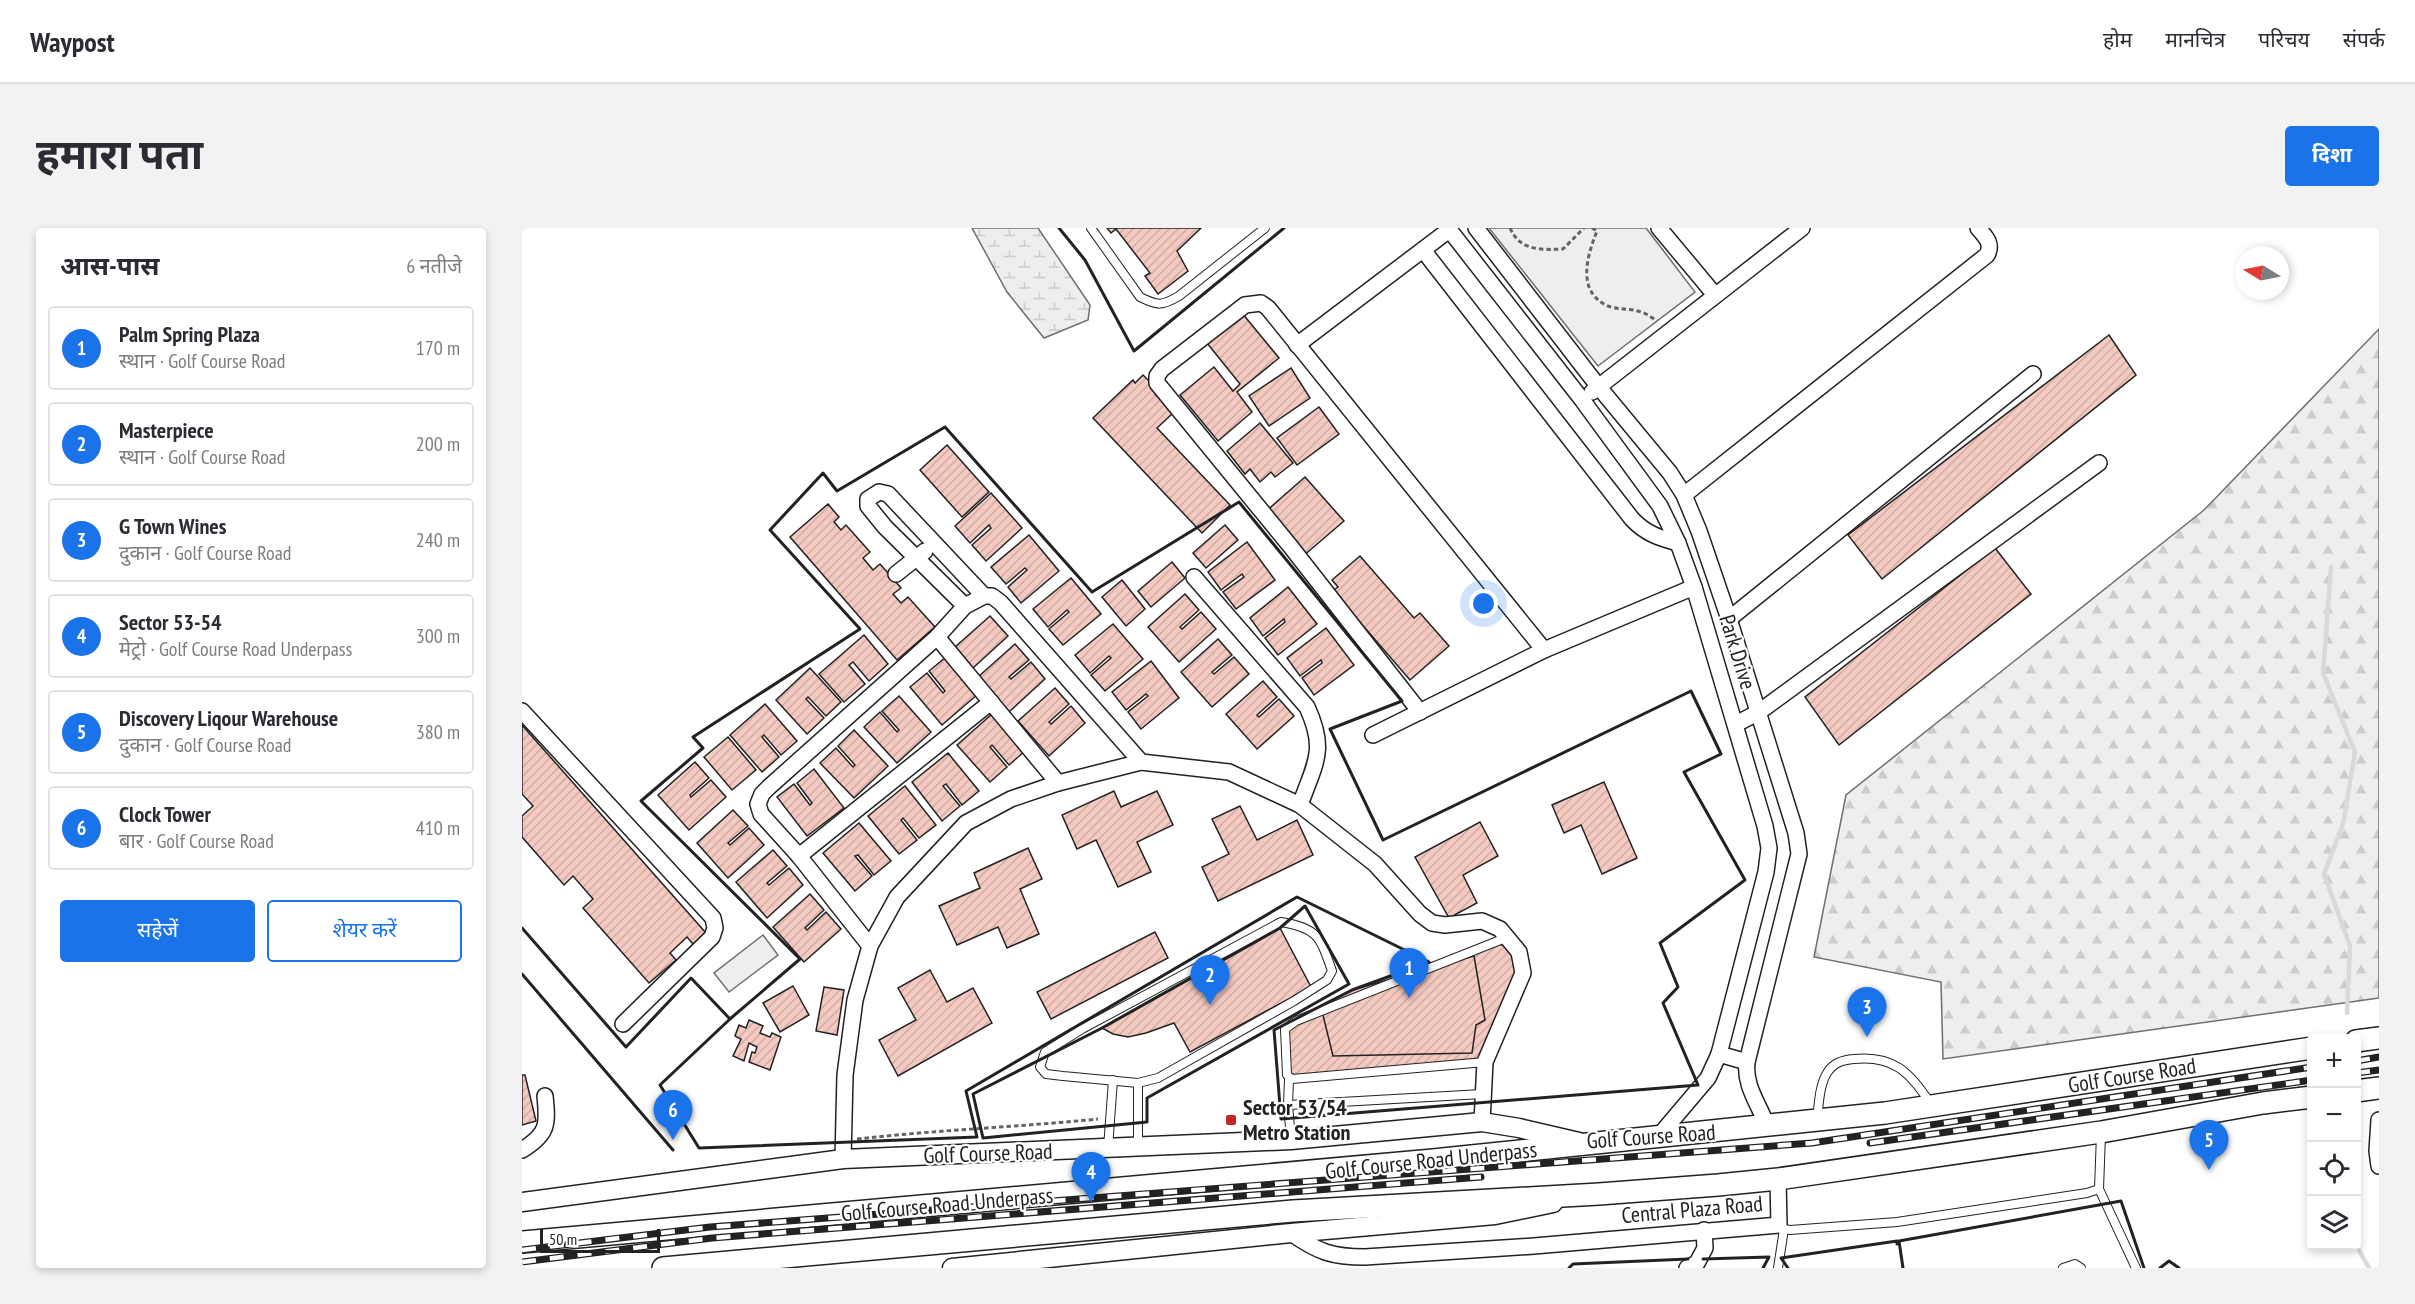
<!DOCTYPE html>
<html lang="hi">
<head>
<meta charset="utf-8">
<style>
  :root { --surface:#fff; --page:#f2f2f3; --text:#2b2b33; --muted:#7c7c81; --line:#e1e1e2; --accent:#1a73e8 }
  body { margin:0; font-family:"PT Sans Narrow","Noto Sans Devanagari",sans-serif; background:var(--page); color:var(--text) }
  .controls { position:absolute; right:18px; bottom:18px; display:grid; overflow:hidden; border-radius:6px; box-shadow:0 3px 9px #0003 }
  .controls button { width:54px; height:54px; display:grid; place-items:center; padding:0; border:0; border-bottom:2px solid var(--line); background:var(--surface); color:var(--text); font:30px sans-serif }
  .compass { position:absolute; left:1713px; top:18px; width:54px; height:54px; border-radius:50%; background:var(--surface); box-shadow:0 3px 9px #0003; rotate:280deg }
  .scale { position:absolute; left:18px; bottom:15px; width:120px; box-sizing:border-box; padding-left:6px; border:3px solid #222; border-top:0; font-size:16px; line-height:21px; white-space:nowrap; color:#222; -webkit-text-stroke:4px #fff; paint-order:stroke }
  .you { position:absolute; left:962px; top:376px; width:21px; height:21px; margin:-15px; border:4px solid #fff; border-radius:50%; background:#1a73e8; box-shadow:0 0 0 9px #1a73e833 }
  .badge { display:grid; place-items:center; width:39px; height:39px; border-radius:50%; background:var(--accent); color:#fff; font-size:20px; font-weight:700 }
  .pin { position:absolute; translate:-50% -50px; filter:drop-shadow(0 2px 3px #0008) }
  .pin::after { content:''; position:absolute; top:32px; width:21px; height:18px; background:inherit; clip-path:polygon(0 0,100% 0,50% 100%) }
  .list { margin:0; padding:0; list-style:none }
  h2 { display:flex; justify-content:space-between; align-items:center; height:78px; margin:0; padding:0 24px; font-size:26px }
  h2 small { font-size:20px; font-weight:400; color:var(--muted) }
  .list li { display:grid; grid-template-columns:39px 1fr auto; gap:18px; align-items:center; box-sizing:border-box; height:84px; margin:0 12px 12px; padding:0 12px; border:2px solid var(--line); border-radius:6px }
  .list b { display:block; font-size:22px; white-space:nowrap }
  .list p { margin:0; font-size:20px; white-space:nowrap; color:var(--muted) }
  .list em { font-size:20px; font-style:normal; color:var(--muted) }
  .actions { display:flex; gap:12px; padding:18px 24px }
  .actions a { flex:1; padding:14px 0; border:2px solid var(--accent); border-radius:6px; text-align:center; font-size:21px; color:var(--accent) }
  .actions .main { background:var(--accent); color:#fff }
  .icon { flex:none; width:33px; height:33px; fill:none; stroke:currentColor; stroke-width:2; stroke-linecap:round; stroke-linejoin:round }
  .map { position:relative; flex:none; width:1857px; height:1040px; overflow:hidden; border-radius:6px }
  header { display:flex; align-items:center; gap:36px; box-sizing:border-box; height:84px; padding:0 30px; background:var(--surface); border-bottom:2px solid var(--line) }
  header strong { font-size:28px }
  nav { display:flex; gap:33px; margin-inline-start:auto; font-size:21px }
  .intro { display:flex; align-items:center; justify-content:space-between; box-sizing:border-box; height:144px; padding:0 36px }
  h1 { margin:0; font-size:42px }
  .button { padding:15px 27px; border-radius:6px; background:var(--accent); color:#fff; font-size:21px; font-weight:700 }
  main { display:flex; gap:36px; padding:0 36px }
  aside { flex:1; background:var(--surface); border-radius:6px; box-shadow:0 3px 9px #0003 }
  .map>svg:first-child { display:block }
</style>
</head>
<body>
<header>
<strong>Waypost</strong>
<nav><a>होम</a><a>मानचित्र</a><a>परिचय</a><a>संपर्क</a></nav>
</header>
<div class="intro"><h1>हमारा पता</h1><a class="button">दिशा</a></div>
<main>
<aside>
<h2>आस-पास<small>6 नतीजे</small></h2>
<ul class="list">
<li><span class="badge">1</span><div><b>Palm Spring Plaza</b><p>स्थान · Golf Course Road</p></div><em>170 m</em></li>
<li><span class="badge">2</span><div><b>Masterpiece</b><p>स्थान · Golf Course Road</p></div><em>200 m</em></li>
<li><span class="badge">3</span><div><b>G Town Wines</b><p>दुकान · Golf Course Road</p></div><em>240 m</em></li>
<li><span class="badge">4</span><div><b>Sector 53-54</b><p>मेट्रो · Golf Course Road Underpass</p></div><em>300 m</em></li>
<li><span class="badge">5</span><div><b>Discovery Liqour Warehouse</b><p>दुकान · Golf Course Road</p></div><em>380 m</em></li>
<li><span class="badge">6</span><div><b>Clock Tower</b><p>बार · Golf Course Road</p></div><em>410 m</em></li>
</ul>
<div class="actions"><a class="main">सहेजें</a><a>शेयर करें</a></div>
</aside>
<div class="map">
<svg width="1857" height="1040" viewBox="0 0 1857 1040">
  <defs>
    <pattern id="forest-firs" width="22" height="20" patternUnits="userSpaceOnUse" patternTransform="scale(1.5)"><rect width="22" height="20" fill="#eee"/><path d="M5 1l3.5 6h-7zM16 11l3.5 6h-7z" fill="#ccc"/></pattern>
    <pattern id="wetland-marsh" width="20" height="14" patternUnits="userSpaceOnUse" patternTransform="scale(1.5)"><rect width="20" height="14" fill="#eee"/><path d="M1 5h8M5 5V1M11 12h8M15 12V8" fill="none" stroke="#ccc"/></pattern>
    <pattern id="building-hatch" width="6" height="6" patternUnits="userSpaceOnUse" patternTransform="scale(1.5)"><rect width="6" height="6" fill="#f3c9c0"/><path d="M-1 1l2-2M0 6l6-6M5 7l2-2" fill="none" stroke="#d0aca5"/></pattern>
  </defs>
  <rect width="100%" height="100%" fill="#fff"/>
  <g fill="#eee" stroke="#6f6f6f" stroke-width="1.5">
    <path d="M967,0h157l49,64 -97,74z"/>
    <path d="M241,707l15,20 -49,37 -15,-19z"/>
  </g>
  <path fill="url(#forest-firs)" stroke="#6f6f6f" stroke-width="1.5" d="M1857,101v669l-436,61 -2,-77 -127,-25 32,-162 358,-285z"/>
  <path fill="url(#wetland-marsh)" stroke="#6f6f6f" stroke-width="1.5" d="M450,0h66l52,77 -2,15 -44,18 -37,-46z"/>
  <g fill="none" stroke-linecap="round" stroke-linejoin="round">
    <g stroke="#d9d9d9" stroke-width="4.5">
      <path d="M1809,339l-8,106 32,79 -12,72 -19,50 26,72 -3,67"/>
      <path d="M1834,1017l13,23"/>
    </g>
  </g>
  <g fill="url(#building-hatch)" stroke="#222" stroke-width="1.5">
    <path d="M585,0h94l-24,23 11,20 -30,23 -13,-18 5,-3 -34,-44 -5,4z"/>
    <path d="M720,85l37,45 -42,34 15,20 -34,29 -38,-46 34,-28 19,24 7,-7 -33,-41z"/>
    <path d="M1587,107l27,40 -254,204 -34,-44z"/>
    <path d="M769,140l19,30 -41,28 -20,-30z"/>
    <path d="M621,147l15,15 -3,4 18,19 -16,15 73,77 -28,28 -109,-115 40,-38 2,3z"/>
    <path d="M797,179l20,27 -42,31 -20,-27z"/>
    <path d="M738,195l33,40 -18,14 -4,-5 -11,10 -10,-13 -5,5 -18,-23z"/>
    <path d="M425,217l42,47 -27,25 -42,-47z"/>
    <path d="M783,249l39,44 -42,36 -38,-44z"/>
    <path d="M469,265l31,35 -36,33 -14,-16 19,-17 -2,-3 -19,18 -15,-17z"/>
    <path d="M306,276l11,13 -5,5 7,8 5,-5 24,27 -7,6 10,12 7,-6 21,24 -8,6 8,9 7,-6 27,30 -38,33 -107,-123z"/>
    <path d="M703,297l13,15 -32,28 -13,-15z"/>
    <path d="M507,307l30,36 -38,32 -13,-16 19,-17 -2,-2 -19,16 -15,-17z"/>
    <path d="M725,314l28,38 -39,29 -13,-17 21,-15 -2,-3 -21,16 -13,-18z"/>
    <path d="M1473,320l36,46 -192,151 -34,-48z"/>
    <path d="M838,328l54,62 6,-5 29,33 -39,34 -58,-67 -22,-20 8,-6 -6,-7z"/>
    <path d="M650,334l13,16 -34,29 -13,-16z"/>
    <path d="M549,350l30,36 -38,31 -14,-16 20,-17 -2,-2 -19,17 -15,-18z"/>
    <path d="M600,352l23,29 -19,17 -24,-29z"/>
    <path d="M766,359l29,37 -39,31 -13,-17 20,-16 -1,-3 -21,17 -13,-18z"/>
    <path d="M663,366l14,16 -19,17 2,2 19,-17 15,17 -37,33 -31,-35z"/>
    <path d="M468,388l18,20 -35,32 -18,-21z"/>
    <path d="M591,396l30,35 -38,32 -14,-16 20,-17 -2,-2 -19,17 -15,-18z"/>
    <path d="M804,400l28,37 -40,30 -12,-17 20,-15 -1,-3 -21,16 -13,-18z"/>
    <path d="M342,407l24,29 -19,17 -16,-19 -4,3 16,19 -21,18 -25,-28z"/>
    <path d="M696,411l14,16 -20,17 2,2 20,-17 15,17 -37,33 -31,-35z"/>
    <path d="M493,416l14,16 -20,17 2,2 20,-17 14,17 -36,33 -31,-35z"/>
    <path d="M424,429l32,37 -36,31 -32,-38 17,-14 16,20 2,-2 -16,-20z"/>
    <path d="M629,433l28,37 -38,31 -13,-17 20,-16 -2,-2 -20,16 -14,-18z"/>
    <path d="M288,440l31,34 -15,14 -18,-19 -2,2 18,19 -17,16 -31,-34z"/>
    <path d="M741,453l14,16 -20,18 2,2 20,-18 15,17 -37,33 -31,-35z"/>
    <path d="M533,460l14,16 -20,18 2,2 20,-18 14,17 -36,33 -31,-35z"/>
    <path d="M377,468l32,36 -34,31 -33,-36 16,-15 17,20 2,-2 -17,-19z"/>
    <path d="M243,476l32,37 -16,14 -17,-20 -2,2 17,20 -17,15 -32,-37z"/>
    <path d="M470,486l33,37 -16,14 -17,-20 -2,2 17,20 -17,15 -33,-37z"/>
    <path d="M0,497l184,208 -13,11 -6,-7 -17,16 6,7 -27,23 -66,-75 10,-9 -20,-23 -9,9 -42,-48v-21l11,-10 -11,-12z"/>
    <path d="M332,502l34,36 -34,32 -34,-35 16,-15 17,19 2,-2 -17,-19z"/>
    <path d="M206,509l28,33 -24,20 -28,-33z"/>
    <path d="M426,525l31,38 -17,14 -16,-21 -3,2 17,20 -18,15 -30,-39z"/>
    <path d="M173,534l14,16 -19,17 1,2 20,-17 15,17 -37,33 -31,-35z"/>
    <path d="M292,541l30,39 -37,28 -30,-39 17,-13 16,21 2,-2 -15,-20z"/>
    <path d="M1082,554l33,76 -35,16 -21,-49 -17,8 -12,-28z"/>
    <path d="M383,558l31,39 -17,13 -16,-20 -2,2 16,20 -18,14 -31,-38z"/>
    <path d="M592,563l7,16 36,-16 16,34 -36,17 14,30 -33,15 -22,-47 -19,9 -15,-34z"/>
    <path d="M718,578l17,34 40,-20 16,35 -95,46 -16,-34 27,-13 -17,-35z"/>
    <path d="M211,582l15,16 -20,17 2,2 19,-17 15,17 -36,33 -31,-35z"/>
    <path d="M958,594l18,34 -35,19 14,28 -28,15 -34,-61z"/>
    <path d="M337,595l32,38 -17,14 -16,-20 -3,1 17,20 -17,15 -32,-38z"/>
    <path d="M506,620l14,31 -22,10 19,45 -32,14 -9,-21 -41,18 -18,-39 41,-18 -6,-15z"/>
    <path d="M251,622l14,16 -20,17 2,2 20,-17 14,17 -36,33 -31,-36z"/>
    <path d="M288,666l14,16 -19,18 2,2 19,-18 15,17 -37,33 -31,-35z"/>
    <path d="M758,700l31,59 -121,65 -16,-29 -28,10 -18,4 -15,-3 -11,-6z"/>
    <path d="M633,704l13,26 -117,61 -14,-27z"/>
    <path d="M972,714l22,8 6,23 -34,87 -199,17 -3,-49z"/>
    <path d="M952,728l11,64 -9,5 -4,28 -139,3 -12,-49 31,-17z"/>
    <path d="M408,742l17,32 26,-14 19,35 -94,53 -19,-36 37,-20 -18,-32z"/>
    <path d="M271,758l16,29 -29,17 -17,-29z"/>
    <path d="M302,759l20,3 -7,45 -21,-4z"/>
    <path d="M227,792l14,6 -3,7 10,4 2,-4 9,4 -11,33 -21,-8 3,-10 3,1 2,-6 -8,-4 -5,18 -11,-5 8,-17 -6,-3 4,-11 7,3z"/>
    <path d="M0,847h3l11,46 -14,4z"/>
  </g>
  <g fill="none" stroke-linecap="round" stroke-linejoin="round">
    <g stroke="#222" stroke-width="10">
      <g id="service">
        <path d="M569,0l49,69c18,9 22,9 39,-1l86,-68"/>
        <path d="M759,694c37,6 39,15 51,49l-5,9 -33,21 -136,77 -20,5 -75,-7 -17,-2 -6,-7 5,-15 37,-23z"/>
        <path d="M963,834l-193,17 -5,-4 -2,-46 11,-8 212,-84"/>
        <path d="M766,877l1,-26"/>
        <path d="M1295,891c2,-14 2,-33 10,-46 6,-10 15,-13 27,-14 39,-4 56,13 76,44"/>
        <path d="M1579,906l-2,55 37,79"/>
        <path d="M769,911l-3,-34 194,-11"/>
        <path d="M616,917v-62"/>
        <path d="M586,920l5,-68"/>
        <path d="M1257,997l5,4 6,1 107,-8 190,-29 12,-4"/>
        <path d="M1256,1040l6,-39"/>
        <path d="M1541,1040l12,-4 6,4"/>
      </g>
    </g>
    <g stroke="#222" stroke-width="18">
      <g id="minor">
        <path d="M926,0l135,173 77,105 18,37 16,44 71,239 4,22 -3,24 -47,182 -11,24 -50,59"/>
        <path d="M954,0l122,158 72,87 14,22 15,36 30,88 67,214 3,21 -52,208c-3,24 12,42 20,64"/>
        <path d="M1137,0l56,67"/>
        <path d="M901,22l209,269c14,15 28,19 46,24"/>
        <path d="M775,117l152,-115"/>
        <path d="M1070,164l210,-164"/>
        <path d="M1162,267l303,-240c6,-11 -1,-18 -9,-27"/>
        <path d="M374,346l29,-23"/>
        <path d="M672,349l113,130c20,43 8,56 -7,98"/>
        <path d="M443,378l-80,-79 -17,-21v-7l11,-7 9,2 96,102"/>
        <path d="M1207,391l304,-245"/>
        <path d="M415,409l121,146"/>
        <path d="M0,483l191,207 2,10 -3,9 -89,87"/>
        <path d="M898,484l-129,-165 -134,-164v-7l5,-7 83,-64 16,-2 7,5 276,342"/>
        <path d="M1214,496l23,-12 340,-249"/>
        <path d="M851,507l171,-85 150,-63"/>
        <path d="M277,628l192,-154"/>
        <path d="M348,718l-71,-90 -38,-42 -3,-10 4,-10 7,-7 168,-150 28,-31 19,-10h8l9,7 140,159"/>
        <path d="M1197,826l28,8"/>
        <path d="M1857,892l-2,31 2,15"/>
        <path d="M0,922c26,-16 26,-25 23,-54"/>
        <path d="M321,931l2,-84 10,-75 15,-54 27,-49 69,-74 45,-24 47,-16 83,-21 88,10 71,33 75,59 45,50 12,9 13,2 37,-4 18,8 19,23 4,21 -38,89 -3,60"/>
        <path d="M769,1005c27,19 41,24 74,24l169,-11 245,-21 -1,-46"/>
        <path d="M1165,1040l10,-5 8,-15 -1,-18"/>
      </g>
    </g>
    <g stroke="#222" stroke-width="21">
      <g id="tertiary">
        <path d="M0,974l321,-43 448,-19 191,-18 37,6 60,14"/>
        <path d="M430,1040l339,-35 204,-18 58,-12"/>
      </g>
    </g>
    <g stroke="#222" stroke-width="24">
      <g id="secondary">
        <path d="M1834,813l23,-3"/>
        <path d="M1834,863l23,-3"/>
        <path d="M0,1014l911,-82 452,-47 427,-65"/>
        <path d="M141,1040l630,-57 306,-17 119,-9 60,-6 323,-47 162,-29 49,-6"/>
      </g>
    </g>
    <g stroke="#646464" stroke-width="3" stroke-dasharray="4.5 3" stroke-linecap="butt">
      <path d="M988,0c10,23 31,22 53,21l21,-21"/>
      <path d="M1070,0l5,3c-10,25 -21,61 11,75 10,4 22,2 33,6 5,1 11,6 16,9"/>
      <path d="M335,911c80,-9 161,-12 241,-20"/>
    </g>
    <use href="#service" stroke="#fff" stroke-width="8"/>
    <use href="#minor" stroke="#fff" stroke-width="15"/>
    <use href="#tertiary" stroke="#fff" stroke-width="18"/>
    <use href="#secondary" stroke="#fff" stroke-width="21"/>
    <g stroke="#222" stroke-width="7">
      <g id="rail">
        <path d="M1834,833l23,-4"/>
        <path d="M1834,845l23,-3"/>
        <path d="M1348,915l442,-63"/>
        <path d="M0,1022l188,-23 1102,-84 500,-76"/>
        <path d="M0,1034l190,-24 769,-61"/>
      </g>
    </g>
    <use href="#rail" stroke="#fff" stroke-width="4.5" stroke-dasharray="14" stroke-linecap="butt"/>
    <g stroke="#222" stroke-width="3">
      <path d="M537,0l26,32 49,91 150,-123"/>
      <path d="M423,199l147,165 147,-90 163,199 -72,28 53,111 308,-149 30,63 -37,18 61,108 -85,63 18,44 -15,16 35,82 -417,34 -7,-89 78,-40 77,-28 -132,-65 -331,194 11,46 -278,11 -39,-63 70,-66 70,-60 -159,-158 62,-53 -10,-11 167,-108 -90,-99 53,-57 14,18z"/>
      <path d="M783,678l44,78 -202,114v24l-164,16 -10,-44 129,-66 178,-100z"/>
      <path d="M0,700l104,119 65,-69 39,41"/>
      <path d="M0,746l151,176"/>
      <path d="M1181,1031l66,-2 -6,11"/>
      <path d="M1047,1040l4,-4 115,-5"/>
      <path d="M1266,1040l-7,-10 116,-17v3"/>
      <path d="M1381,1040l-4,-27 222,-40 23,67"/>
      <path d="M1638,1040l9,-7 10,7"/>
    </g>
  </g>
  <rect fill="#c62828" stroke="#fff" stroke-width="2" x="703" y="886" width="12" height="12" rx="3"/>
  <g text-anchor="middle" stroke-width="4.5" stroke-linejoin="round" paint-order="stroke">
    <g font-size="22" fill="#222" stroke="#fff">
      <text transform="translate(1216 424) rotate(73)" y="8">Park Drive</text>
      <text transform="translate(1610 847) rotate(-9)" y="8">Golf Course Road</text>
      <text transform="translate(1129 908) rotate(-4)" y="8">Golf Course Road</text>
      <text transform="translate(466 925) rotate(-2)" y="8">Golf Course Road</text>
      <text transform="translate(909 932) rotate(-6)" y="8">Golf Course Road Underpass</text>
      <text transform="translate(425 976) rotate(-5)" y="8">Golf Course Road Underpass</text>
      <text transform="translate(1170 981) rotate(-5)" y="8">Central Plaza Road</text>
    </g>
    <g font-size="22" font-weight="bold" fill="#222" stroke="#fff" text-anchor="start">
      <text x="721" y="887">Sector 53/54<tspan x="721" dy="25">Metro Station</tspan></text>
    </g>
  </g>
</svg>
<div class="controls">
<button>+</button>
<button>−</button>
<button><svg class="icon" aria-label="locate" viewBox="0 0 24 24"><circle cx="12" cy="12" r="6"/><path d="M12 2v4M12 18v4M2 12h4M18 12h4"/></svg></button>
<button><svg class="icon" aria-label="layers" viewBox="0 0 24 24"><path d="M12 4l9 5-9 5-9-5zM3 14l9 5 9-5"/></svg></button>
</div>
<svg class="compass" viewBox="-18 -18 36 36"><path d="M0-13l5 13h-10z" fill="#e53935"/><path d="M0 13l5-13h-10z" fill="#7c7c81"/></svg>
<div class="scale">50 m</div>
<div class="you"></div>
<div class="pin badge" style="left:887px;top:770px">1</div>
<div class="pin badge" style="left:688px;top:777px">2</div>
<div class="pin badge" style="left:1345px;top:809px">3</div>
<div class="pin badge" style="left:569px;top:974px">4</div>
<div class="pin badge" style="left:1687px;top:942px">5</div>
<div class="pin badge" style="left:151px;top:912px">6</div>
</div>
</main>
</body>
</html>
